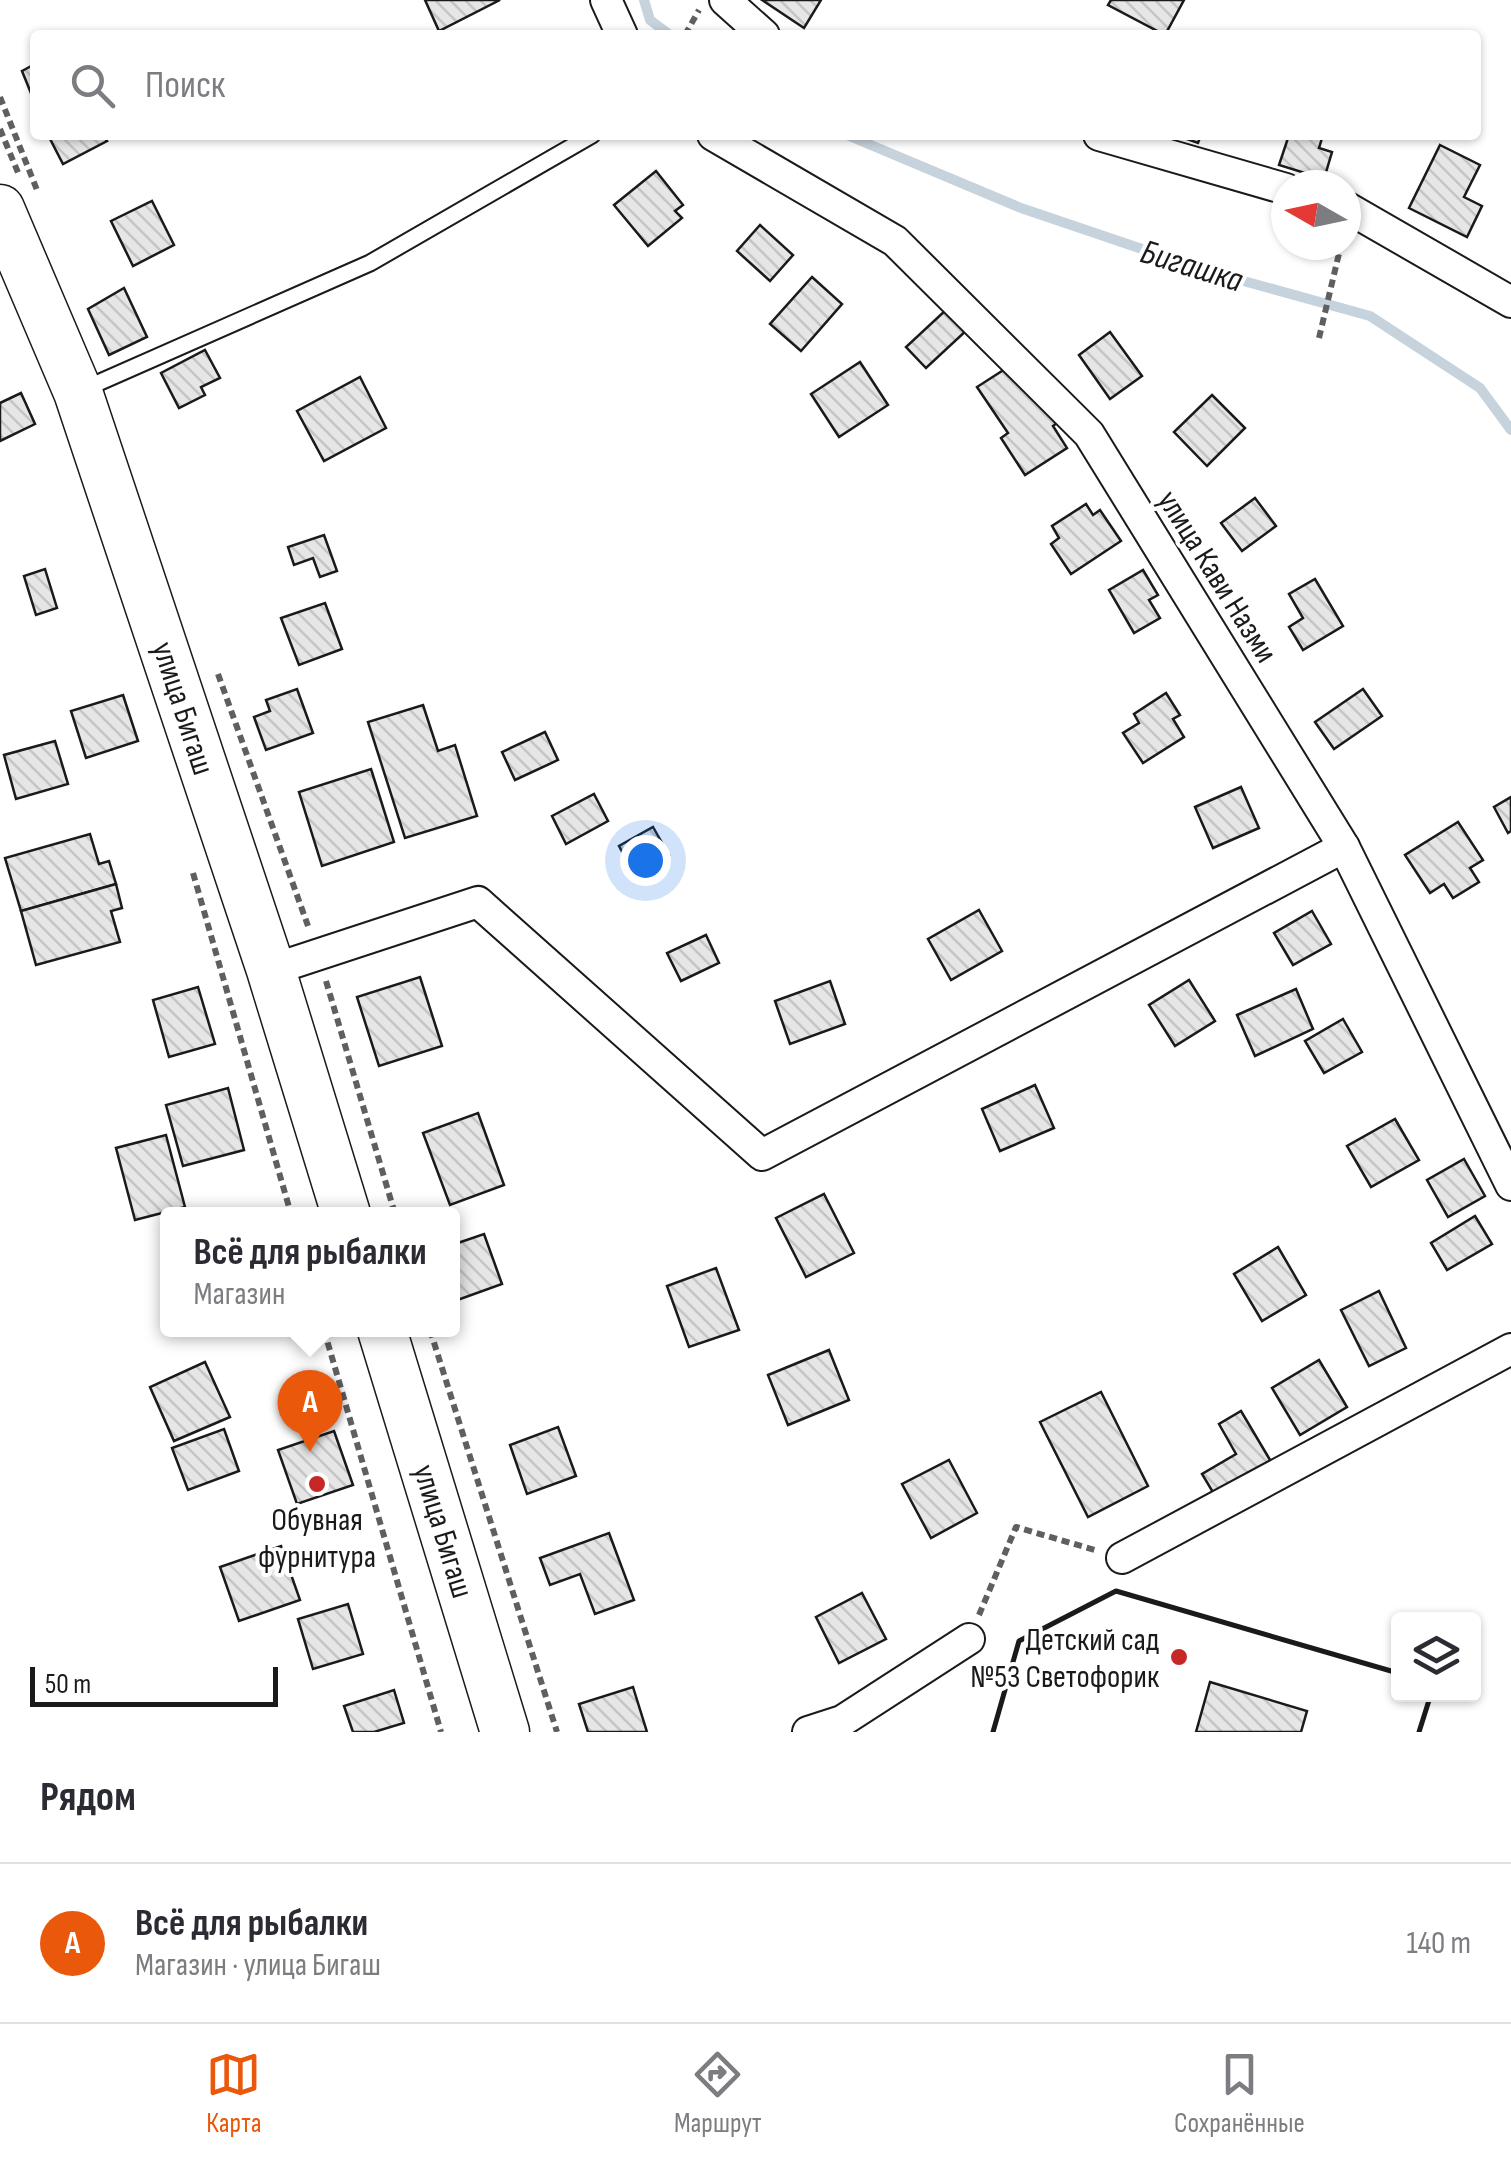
<!DOCTYPE html>
<html lang="ru">
<head>
<meta charset="utf-8">
<style>
  :root { --surface:#fff; --page:#f7f7f7; --text:#2b2b33; --muted:#7c7c81; --line:#e1e1e2; --accent:#ea580c }
  body { margin:0; font-family:"Sofia Sans Condensed",sans-serif; background:var(--page); color:var(--text) }
  .controls { position:absolute; right:30px; bottom:30px; display:grid; overflow:hidden; border-radius:10px; box-shadow:0 2px 8px #0004 }
  .controls button { width:90px; height:90px; display:grid; place-items:center; padding:0; border:0; border-bottom:2px solid var(--line); background:var(--surface); color:var(--text); font:50px sans-serif }
  .compass { position:absolute; left:1271px; top:170px; width:90px; height:90px; border-radius:50%; background:var(--surface); box-shadow:0 2px 8px #0004; rotate:279deg }
  .scale { position:absolute; left:30px; bottom:25px; width:248px; box-sizing:border-box; padding-left:10px; border:5px solid #1a1a1a; border-top:0; font-size:28px; line-height:35px; white-space:nowrap; color:#1a1a1a; -webkit-text-stroke:8px #fff; paint-order:stroke }
  .you { position:absolute; left:645px; top:860px; width:35px; height:35px; margin:-25px; border:8px solid #fff; border-radius:50%; background:#1a73e8; box-shadow:0 0 0 15px #1a73e833 }
  .badge { display:grid; place-items:center; width:65px; height:65px; border-radius:50%; background:var(--accent); color:#fff; font-size:32px; font-weight:700 }
  .pin { position:absolute; translate:-50% -82px; filter:drop-shadow(0 2px 5px #0008) }
  .pin::after { content:''; position:absolute; top:52px; width:35px; height:30px; background:inherit; clip-path:polygon(0 0,100% 0,50% 100%) }
  .popup { position:absolute; left:160px; top:1207px; width:300px; height:130px; box-sizing:border-box; display:grid; place-content:center; border-radius:10px; background:var(--surface); filter:drop-shadow(0 2px 8px #0005); font-size:32px; white-space:nowrap; color:var(--muted) }
  .popup b { font-size:38px; color:var(--text) }
  .popup::after { content:''; position:absolute; left:50%; top:100%; margin-left:-20px; border:20px solid transparent; border-top-color:var(--surface) }
  .list { margin:0; padding:0; list-style:none }
  h2 { display:flex; justify-content:space-between; align-items:center; height:130px; margin:0; padding:0 40px; font-size:42px }
  h2 small { font-size:32px; font-weight:400; color:var(--muted) }
  .list li { display:grid; grid-template-columns:65px 1fr auto; gap:30px; align-items:center; box-sizing:border-box; height:160px; padding:0 40px; border-top:2px solid var(--line) }
  .list b { display:block; font-size:38px; white-space:nowrap }
  .list p { margin:0; font-size:32px; white-space:nowrap; color:var(--muted) }
  .list em { font-size:32px; font-style:normal; color:var(--muted) }
  .icon { flex:none; width:55px; height:55px; fill:none; stroke:currentColor; stroke-width:2; stroke-linecap:round; stroke-linejoin:round }
  .map { position:relative; flex:none; width:1511px; height:1732px; overflow:hidden }
  .search { position:absolute; background:var(--surface); box-shadow:0 2px 8px #0004; left:30px; right:30px; top:30px; height:110px; display:flex; align-items:center; gap:25px; box-sizing:border-box; padding:0 35px; border-radius:10px; color:var(--muted); font-size:38px }
  .sheet { height:290px; background:var(--surface) }
  nav { display:flex; justify-content:space-around; align-items:center; box-sizing:border-box; height:140px; border-top:2px solid var(--line); background:var(--surface); font-size:28px; color:var(--muted) }
  nav a { display:grid; justify-items:center; gap:5px }
  nav .on { color:var(--accent) }
  .map>svg:first-child { display:block }
</style>
</head>
<body>
<div class="map">
<svg width="1511" height="1732" viewBox="0 0 1511 1732">
  <defs>
    <pattern id="building-back-hatch" width="6" height="6" patternUnits="userSpaceOnUse" patternTransform="scale(2.5)"><rect width="6" height="6" fill="#e6e6e6"/><path d="M-1 5l2 2M0 0l6 6M5-1l2 2" fill="none" stroke="#c5c5c5"/></pattern>
  </defs>
  <rect width="100%" height="100%" fill="#fff"/>
  <g fill="none" stroke-linecap="round" stroke-linejoin="round">
    <g stroke="#c6d2dc" stroke-width="10">
      <path d="M644,0l6,20 20,15"/>
      <path d="M847,135l174,73 183,62 166,46 110,72 31,42"/>
    </g>
  </g>
  <g fill="url(#building-back-hatch)" stroke="#1a1a1a" stroke-width="2.5">
    <path d="M425,0h75l-61,31z"/>
    <path d="M762,0h59l-17,28z"/>
    <path d="M1111,0h73l-19,35 -57,-30z"/>
    <path d="M35,64v39l-13,-32z"/>
    <path d="M48,135h55l4,6 -44,23z"/>
    <path d="M1176,135h25l-3,8z"/>
    <path d="M1289,135h34l-4,13 13,4 -8,27 -45,-14z"/>
    <path d="M1440,145l40,20 -16,32 18,9 -15,31 -58,-29z"/>
    <path d="M656,171l27,34 -8,6 7,7 -34,28 -34,-41z"/>
    <path d="M152,201l22,44 -41,21 -22,-45z"/>
    <path d="M760,225l33,30 -23,26 -33,-30z"/>
    <path d="M812,277l30,27 -41,47 -31,-27z"/>
    <path d="M124,288l23,49 -38,18 -21,-46z"/>
    <path d="M948,308l20,21 -42,39 -20,-21z"/>
    <path d="M1110,332l32,44 -32,23 -31,-44z"/>
    <path d="M205,350l15,28 -19,9 4,8 -26,13 -18,-35z"/>
    <path d="M860,362l28,43 -49,32 -28,-43z"/>
    <path d="M1016,362l41,61 -4,3 14,22 -42,27 -24,-37 7,-5 -31,-46z"/>
    <path d="M360,377l26,51 -62,33 -27,-50z"/>
    <path d="M21,393l14,31 -35,17v-38z"/>
    <path d="M1212,395l33,33 -38,38 -33,-34z"/>
    <path d="M1255,498l21,28 -34,25 -21,-28z"/>
    <path d="M1086,504l7,11 7,-5 21,31 -50,33 -20,-30 8,-6 -7,-12z"/>
    <path d="M324,535l13,36 -17,6 -7,-19 -19,7 -6,-18z"/>
    <path d="M45,569l12,39 -21,7 -12,-39z"/>
    <path d="M1143,570l15,25 -9,5 11,18 -26,15 -25,-43z"/>
    <path d="M1315,579l28,47 -40,24 -14,-23 14,-9 -14,-24z"/>
    <path d="M325,603l17,46 -43,16 -18,-47z"/>
    <path d="M297,689l16,44 -47,17 -12,-33 16,-6 -4,-11z"/>
    <path d="M1363,689l19,27 -48,33 -19,-27z"/>
    <path d="M1166,693l14,22 -7,4 11,18 -41,26 -20,-30 16,-10 -5,-9z"/>
    <path d="M123,695l15,46 -52,17 -15,-47z"/>
    <path d="M423,705l15,46 17,-6 22,71 -72,22 -37,-116z"/>
    <path d="M545,732l13,28 -43,20 -13,-28z"/>
    <path d="M55,741l13,43 -52,15 -12,-44z"/>
    <path d="M371,769l23,73 -72,24 -23,-74z"/>
    <path d="M1241,787l18,41 -46,20 -18,-41z"/>
    <path d="M594,794l14,27 -42,23 -14,-28z"/>
    <path d="M1511,797v34l-3,2 -14,-26z"/>
    <path d="M1458,822l25,38 -13,8 9,14 -26,16 -9,-14 -14,9 -25,-38z"/>
    <path d="M653,827l16,28 -35,19 -15,-28z"/>
    <path d="M90,834l9,30 10,-3 7,23 -95,27 -16,-53z"/>
    <path d="M116,884l6,24 -11,3 9,31 -84,23 -15,-54z"/>
    <path d="M979,910l23,41 -51,29 -23,-41z"/>
    <path d="M1312,911l19,33 -38,21 -19,-32z"/>
    <path d="M706,935l13,28 -38,18 -14,-28z"/>
    <path d="M420,977l22,69 -63,20 -22,-69z"/>
    <path d="M1189,980l26,41 -40,25 -26,-41z"/>
    <path d="M830,981l15,43 -55,20 -15,-43z"/>
    <path d="M198,987l17,57 -46,13 -16,-57z"/>
    <path d="M1296,989l17,40 -58,27 -18,-41z"/>
    <path d="M1343,1019l19,33 -38,21 -19,-32z"/>
    <path d="M1035,1085l19,43 -54,23 -18,-42z"/>
    <path d="M228,1088l16,62 -61,16 -17,-61z"/>
    <path d="M478,1113l26,72 -54,20 -27,-72z"/>
    <path d="M1395,1119l24,41 -48,27 -24,-41z"/>
    <path d="M166,1135l19,72 -50,13 -19,-72z"/>
    <path d="M1464,1159l21,37 -37,21 -21,-37z"/>
    <path d="M824,1194l30,59 -48,24 -30,-59z"/>
    <path d="M1475,1216l17,28 -45,26 -16,-27z"/>
    <path d="M484,1234l18,50 -50,18v-57z"/>
    <path d="M1278,1247l28,48 -44,26 -28,-47z"/>
    <path d="M716,1268l23,62 -50,17 -22,-61z"/>
    <path d="M1379,1291l27,57 -37,18 -28,-56z"/>
    <path d="M829,1350l20,50 -61,25 -20,-50z"/>
    <path d="M1319,1360l28,47 -47,28 -28,-47z"/>
    <path d="M205,1362l25,55 -56,24 -24,-54z"/>
    <path d="M1101,1392l47,94 -60,31 -48,-95z"/>
    <path d="M1241,1411l32,54 -56,34 -15,-25 34,-20 -17,-30z"/>
    <path d="M558,1427l18,49 -49,18 -17,-49z"/>
    <path d="M224,1429l15,42 -51,19 -16,-42z"/>
    <path d="M334,1431l19,54 -56,19 -19,-54z"/>
    <path d="M949,1460l28,53 -46,25 -29,-54z"/>
    <path d="M609,1533l25,67 -39,14 -15,-40 -30,11 -10,-27z"/>
    <path d="M281,1546l19,54 -61,21 -19,-54z"/>
    <path d="M862,1593l24,46 -47,24 -23,-46z"/>
    <path d="M348,1604l15,50 -50,15 -15,-50z"/>
    <path d="M1210,1682l97,29 -6,21h-105z"/>
    <path d="M633,1687l14,45h-59l-9,-28z"/>
    <path d="M394,1690l10,33 -30,9h-21l-9,-26z"/>
  </g>
  <g fill="none" stroke-linecap="round" stroke-linejoin="round">
    <g stroke="#1a1a1a" stroke-width="19">
      <path id="service" d="M82,390l288,-127 222,-128"/>
    </g>
    <g stroke="#1a1a1a" stroke-width="34">
      <g id="minor">
        <path d="M606,0l16,35"/>
        <path d="M725,0l39,35"/>
        <path d="M713,135l182,106 194,193 255,413 167,338"/>
        <path d="M1099,135l187,54"/>
        <path d="M1346,207l165,95"/>
        <path d="M271,970l207,-68 284,253 582,-308"/>
        <path d="M1122,1558l389,-209"/>
        <path d="M808,1732l34,-11 127,-82"/>
      </g>
    </g>
    <g stroke="#1a1a1a" stroke-width="51">
      <g id="primary">
        <path d="M0,209l78,183 193,578 75,244"/>
        <path d="M382,1330l123,402"/>
      </g>
    </g>
    <g stroke="#5f5f5f" stroke-width="6" stroke-dasharray="8 5" stroke-linecap="butt">
      <path d="M685,35l14,-25"/>
      <path d="M0,97l37,93"/>
      <path d="M0,129l19,46"/>
      <path d="M1319,338l22,-93"/>
      <path d="M218,674l90,252"/>
      <path d="M193,873l98,341"/>
      <path d="M326,981l69,233"/>
      <path d="M324,1330l117,402"/>
      <path d="M430,1330l127,402"/>
      <path d="M979,1615l37,-88 79,23"/>
    </g>
    <use href="#service" stroke="#fff" stroke-width="15"/>
    <use href="#minor" stroke="#fff" stroke-width="30"/>
    <use href="#primary" stroke="#fff" stroke-width="48"/>
    <g stroke="#1a1a1a" stroke-width="5">
      <path d="M993,1732l26,-91 97,-50 282,82"/>
      <path d="M1419,1732l12,-38"/>
    </g>
  </g>
  <g fill="#c62828" stroke="#fff" stroke-width="4">
    <circle cx="317" cy="1484" r="10"/>
    <circle cx="1179" cy="1657" r="10"/>
  </g>
  <g text-anchor="middle" stroke-width="8" stroke-linejoin="round" paint-order="stroke">
    <g font-size="32" fill="#1a1a1a" stroke="#fff">
      <text transform="translate(1218 576) rotate(58)" y="11">улица Кави Назми</text>
      <text transform="translate(184 708) rotate(72)" y="11">улица Бигаш</text>
      <text transform="translate(444 1531) rotate(73)" y="11">улица Бигаш</text>
    </g>
    <g font-size="32" fill="#1a1a1a" stroke="#fff">
      <text x="317" y="1530">Обувная<tspan x="317" dy="37">фурнитура</tspan></text>
      <text x="1159" y="1650" text-anchor="end">Детский сад<tspan x="1159" dy="37">№53 Светофорик</tspan></text>
    </g>
    <g font-size="35" font-style="italic" fill="#1a1a1a" stroke="#fff">
      <text transform="translate(1192 265) rotate(17)" y="12">Бигашка</text>
    </g>
  </g>
</svg>
<div class="controls">
<button><svg class="icon" aria-label="layers" viewBox="0 0 24 24"><path d="M12 4l9 5-9 5-9-5zM3 14l9 5 9-5"/></svg></button>
</div>
<svg class="compass" viewBox="-18 -18 36 36"><path d="M0-13l5 13h-10z" fill="#e53935"/><path d="M0 13l5-13h-10z" fill="#7c7c81"/></svg>
<div class="scale">50 m</div>
<div class="you"></div>
<div class="pin badge" style="left:310px;top:1452px">A</div>
<div class="popup"><b>Всё для рыбалки</b>Магазин</div>
<div class="search"><svg class="icon" aria-label="search" viewBox="0 0 24 24"><circle cx="10" cy="10" r="6"/><path d="M15 15l6 6"/></svg>Поиск</div>
</div>
<section class="sheet">
<h2>Рядом<small></small></h2>
<ul class="list">
<li><span class="badge">A</span><div><b>Всё для рыбалки</b><p>Магазин · улица Бигаш</p></div><em>140 m</em></li>
</ul>
</section>
<nav>
<a class="on"><svg class="icon" aria-label="map" viewBox="0 0 24 24"><path d="M3 6l6-2 6 2 6-2v14l-6 2-6-2-6 2zM9 4v14M15 6v14"/></svg>Карта</a>
<a><svg class="icon" aria-label="directions" viewBox="0 0 24 24"><path d="M12 3l9 9-9 9-9-9zM9 14v-3h6M13 9l2 2-2 2"/></svg>Маршрут</a>
<a><svg class="icon" aria-label="saved" viewBox="0 0 24 24"><path d="M7 4h10v16l-5-4-5 4z"/></svg>Сохранённые</a>
</nav>
</body>
</html>
